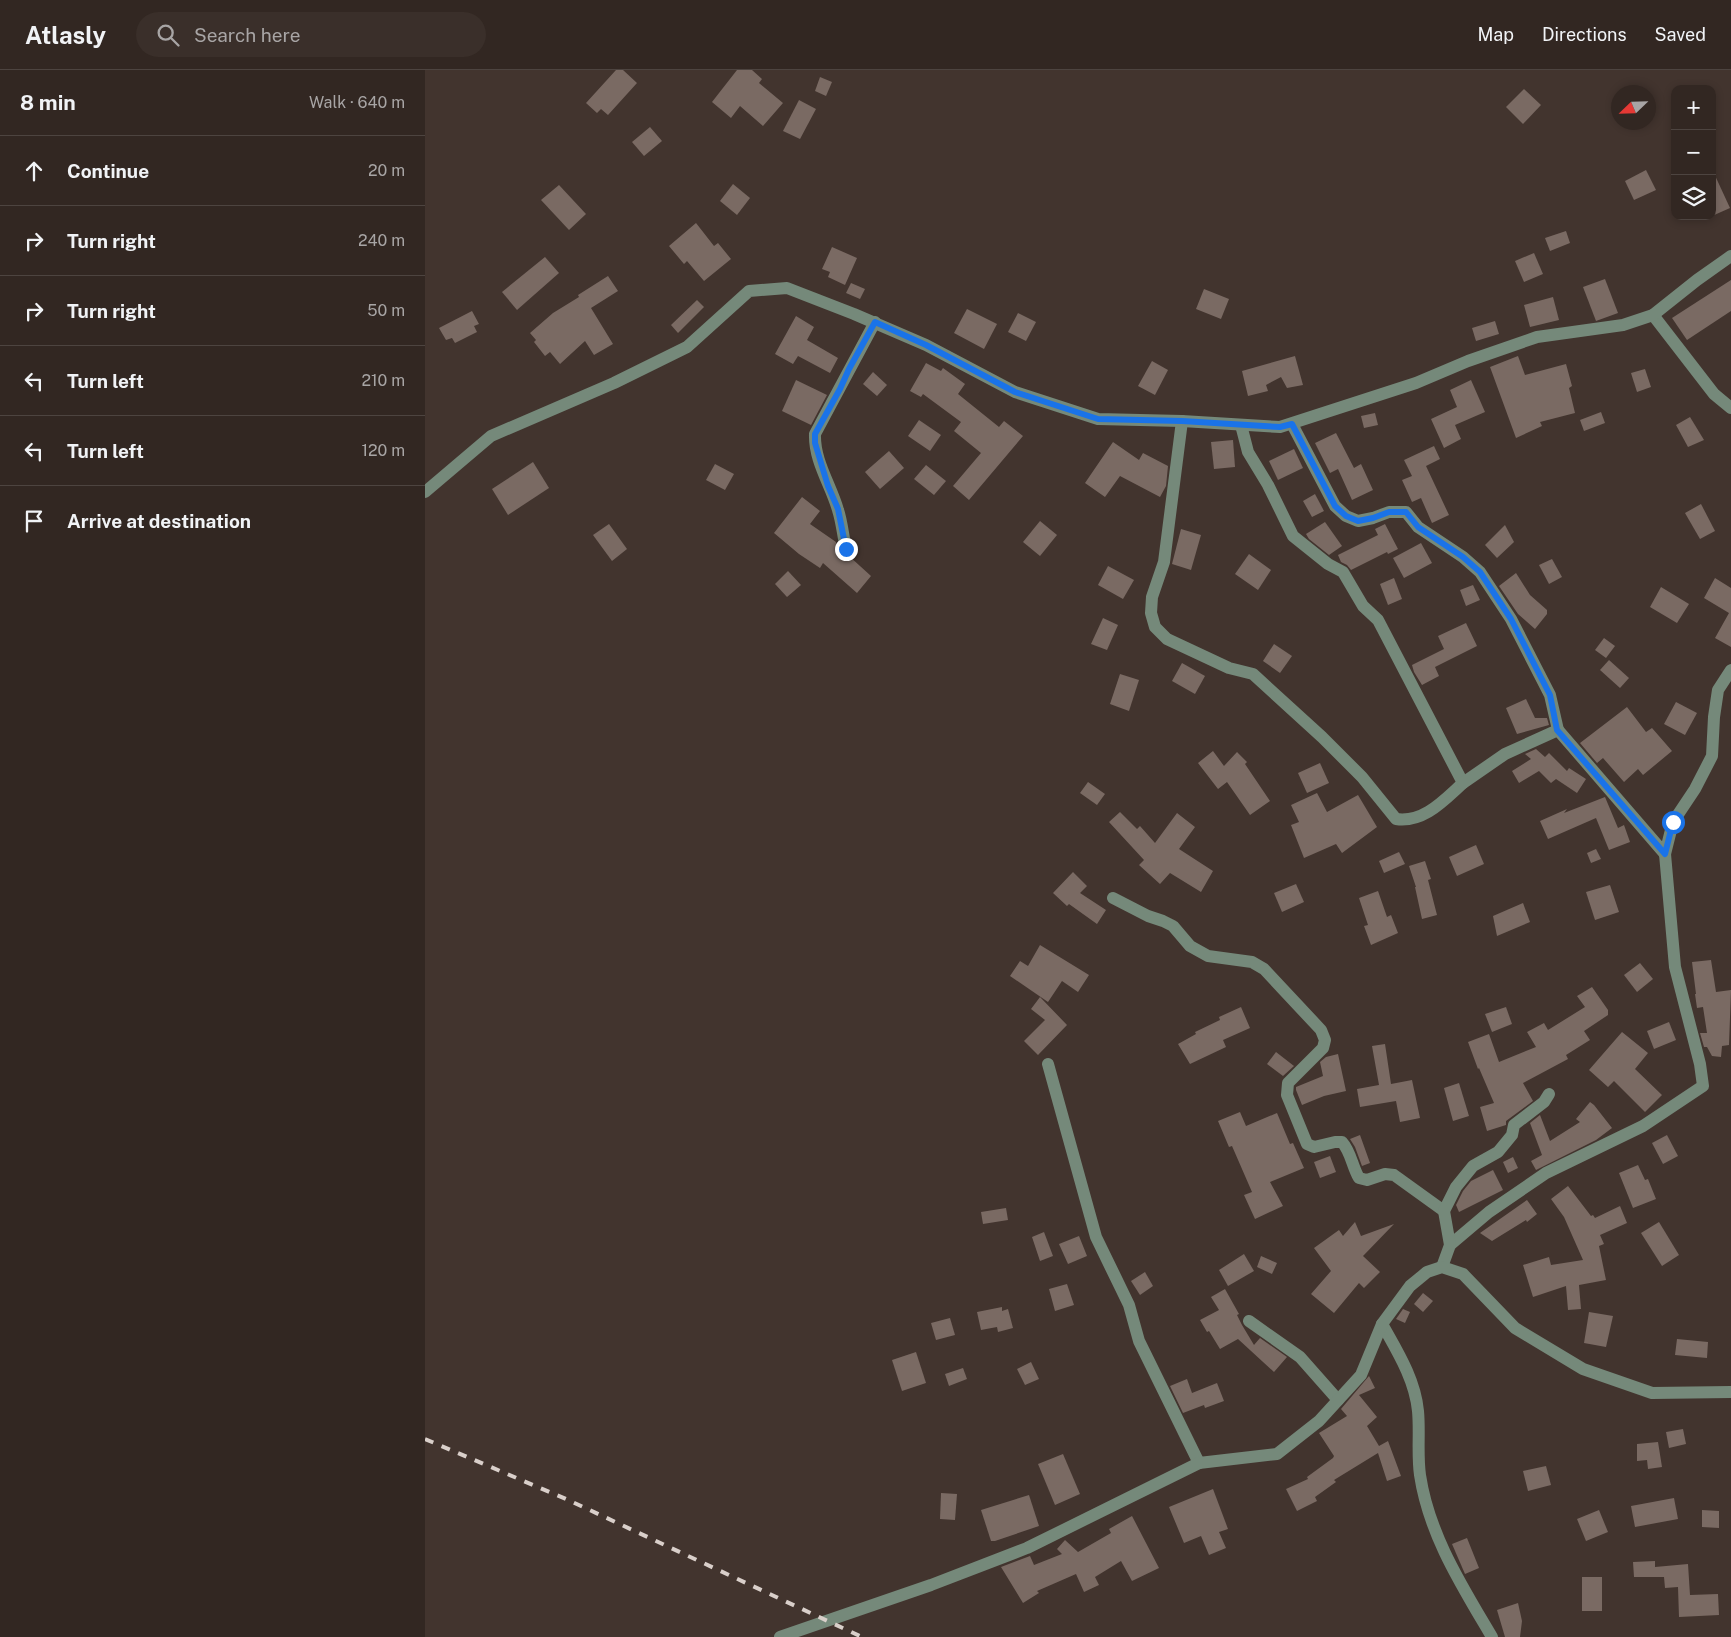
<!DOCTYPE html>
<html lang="en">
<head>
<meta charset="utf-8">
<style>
  :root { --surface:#322722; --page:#3a2f2a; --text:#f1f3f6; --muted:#a8a5a5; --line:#4d4440 }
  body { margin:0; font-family:"Public Sans",sans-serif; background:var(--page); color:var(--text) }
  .controls { position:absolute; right:15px; top:15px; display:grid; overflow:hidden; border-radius:10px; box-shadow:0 2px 8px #0003 }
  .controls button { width:45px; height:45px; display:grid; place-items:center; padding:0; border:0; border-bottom:1px solid var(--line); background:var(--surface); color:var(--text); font:25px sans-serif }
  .compass { position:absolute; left:1186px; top:15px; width:45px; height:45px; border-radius:50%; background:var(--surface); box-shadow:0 2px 8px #0003; rotate:247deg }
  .stop { position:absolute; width:15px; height:15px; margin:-11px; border:4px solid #1a73e8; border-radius:50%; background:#fff }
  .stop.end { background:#1a73e8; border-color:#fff; box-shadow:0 1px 5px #0008 }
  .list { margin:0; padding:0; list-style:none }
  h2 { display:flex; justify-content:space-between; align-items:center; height:65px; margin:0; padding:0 20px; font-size:21px }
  h2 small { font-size:16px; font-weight:400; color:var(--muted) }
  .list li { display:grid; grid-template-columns:32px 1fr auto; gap:15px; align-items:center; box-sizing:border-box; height:70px; padding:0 20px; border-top:1px solid var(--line) }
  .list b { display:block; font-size:19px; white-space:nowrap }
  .list em { font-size:16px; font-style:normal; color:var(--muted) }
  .icon { flex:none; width:28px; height:28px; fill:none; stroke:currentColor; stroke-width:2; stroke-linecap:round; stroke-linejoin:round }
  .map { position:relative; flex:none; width:1306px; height:1567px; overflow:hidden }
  header { display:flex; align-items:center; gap:30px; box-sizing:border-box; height:70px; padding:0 25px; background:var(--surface); border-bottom:1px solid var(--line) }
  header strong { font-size:24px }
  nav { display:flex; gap:28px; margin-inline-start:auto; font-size:18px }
  .search { width:350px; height:45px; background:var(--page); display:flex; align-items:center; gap:12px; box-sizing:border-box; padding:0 18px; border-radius:28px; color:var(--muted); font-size:19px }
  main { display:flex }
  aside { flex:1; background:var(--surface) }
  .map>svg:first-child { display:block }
</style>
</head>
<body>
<header>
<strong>Atlasly</strong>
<div class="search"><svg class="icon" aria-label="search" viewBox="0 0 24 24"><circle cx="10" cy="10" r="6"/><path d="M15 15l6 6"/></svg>Search here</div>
<nav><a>Map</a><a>Directions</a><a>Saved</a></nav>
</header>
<main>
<aside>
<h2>8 min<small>Walk · 640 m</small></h2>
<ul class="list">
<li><svg class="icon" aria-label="ahead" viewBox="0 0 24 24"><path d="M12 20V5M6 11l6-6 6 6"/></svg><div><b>Continue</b></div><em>20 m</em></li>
<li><svg class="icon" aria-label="right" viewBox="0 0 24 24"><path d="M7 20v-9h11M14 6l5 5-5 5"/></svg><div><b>Turn right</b></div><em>240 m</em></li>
<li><svg class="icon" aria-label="right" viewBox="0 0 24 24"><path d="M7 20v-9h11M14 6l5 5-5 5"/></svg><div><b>Turn right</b></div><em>50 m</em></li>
<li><svg class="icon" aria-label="left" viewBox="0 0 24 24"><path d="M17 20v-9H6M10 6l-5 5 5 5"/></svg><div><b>Turn left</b></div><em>210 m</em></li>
<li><svg class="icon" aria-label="left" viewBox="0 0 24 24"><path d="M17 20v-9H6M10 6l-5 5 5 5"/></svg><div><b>Turn left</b></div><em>120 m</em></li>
<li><svg class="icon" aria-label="arrive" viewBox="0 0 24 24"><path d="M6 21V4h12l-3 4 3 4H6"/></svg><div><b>Arrive at destination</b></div></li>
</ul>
</aside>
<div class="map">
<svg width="1306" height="1567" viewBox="0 0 1306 1567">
  <rect width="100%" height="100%" fill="#42342e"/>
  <g fill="#7a6a63">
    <path d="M191,0h7l14,13 -29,32 -7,-6 -4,4 -11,-10z"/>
    <path d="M312,0h15l10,9 -3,4 24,20 -20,23 -23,-20 -9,12 -19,-16z"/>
    <path d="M395,7l12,5 -6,14 -11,-5z"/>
    <path d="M1099,19l17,16 -18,19 -17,-17z"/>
    <path d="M374,30l17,9 -16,30 -17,-8z"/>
    <path d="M225,57l12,14 -18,15 -12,-14z"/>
    <path d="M1287,99l18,39 -18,8z"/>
    <path d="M1221,100l10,20 -22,10 -9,-19z"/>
    <path d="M308,114l17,14 -13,17 -17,-14z"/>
    <path d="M134,115l27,29 -17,16 -28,-30z"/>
    <path d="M271,153l18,23 4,-3 13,16 -27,22 -17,-20 -3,3 -15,-18z"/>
    <path d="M1141,161l4,12 -20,8 -5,-13z"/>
    <path d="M407,177l25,11 -12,27 -17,-8 2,-5 -8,-3z"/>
    <path d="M1109,183l9,21 -19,8 -9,-21z"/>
    <path d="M120,187l14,16 -42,37 -15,-18z"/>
    <path d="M183,206l10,15 -27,17 22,36 -19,11 -9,-14 -25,23 -10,-12 -5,4 -11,-14 2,-2 -6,-7 23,-20 26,-16 -1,-2z"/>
    <path d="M1180,209l13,34 -22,8 -13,-34z"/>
    <path d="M1306,210v31l-44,29 -15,-22z"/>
    <path d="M426,213l14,6 -5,10 -14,-6z"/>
    <path d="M779,219l25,10 -8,20 -25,-10z"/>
    <path d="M1128,227l6,23 -29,7 -6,-22z"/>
    <path d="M272,230l7,7 -26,26 -7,-8z"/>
    <path d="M542,239l30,15 -13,25 -30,-16z"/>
    <path d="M47,241l7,13 -5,2 3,6 -22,11 -3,-5 -6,2 -7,-12z"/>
    <path d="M593,243l18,9 -10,19 -18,-9z"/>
    <path d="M371,246l18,11 -7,13 31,18 -8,15 -32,-17 -5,8 -18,-10z"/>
    <path d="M1070,251l4,13 -23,7 -4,-13z"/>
    <path d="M870,286l8,29 -16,3 -6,-11 -15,8 2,6 -20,5 -6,-25z"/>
    <path d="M1093,286l7,19 41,-11 6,22 -3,2 6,25 -35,9 2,4 -26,12 -26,-71z"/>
    <path d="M727,291l16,9 -13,25 -17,-9z"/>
    <path d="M501,293l15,8 2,-3 22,16 -7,10 41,33 5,-6 19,15 -54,64 -16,-14 28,-33 -27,-22 7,-9 -38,-28 -2,3 -11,-6z"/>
    <path d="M1220,299l6,18 -14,5 -6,-19z"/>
    <path d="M448,302l14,13 -10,11 -14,-12z"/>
    <path d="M371,310l31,15 -16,30 -29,-14z"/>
    <path d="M1046,310l14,32 -30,13 6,14 -17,9 -13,-29 26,-12 -7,-17z"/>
    <path d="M1176,342l4,11 -21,8 -4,-11z"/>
    <path d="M950,343l3,12 -14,3 -3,-12z"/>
    <path d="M1265,347l14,23 -16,7 -12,-22z"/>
    <path d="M494,350l22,15 -11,16 -22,-15z"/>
    <path d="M911,363l18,35 7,-4 12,26 -21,10 -14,-31 -8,4 -15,-30z"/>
    <path d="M808,370l2,27 -21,2 -3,-27z"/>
    <path d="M688,372l26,18 4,-7 25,13 -2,20 -6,11 -40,-21 -15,21 -20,-14z"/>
    <path d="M1009,376l6,13 -14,7 23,49 -17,8 -11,-25 -9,4 -10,-22 10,-4 -8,-16z"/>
    <path d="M869,379l9,19 -25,12 -9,-19z"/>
    <path d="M464,381l15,17 -24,21 -15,-17z"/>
    <path d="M108,392l16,26 -41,27 -16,-26z"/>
    <path d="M290,394l19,10 -9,16 -19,-10z"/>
    <path d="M501,395l20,16 -12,14 -20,-16z"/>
    <path d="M890,424l9,17 -12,6 -9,-16z"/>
    <path d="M377,427l18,14 -10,13 26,18v3l4,10 4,2 5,-1 22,20 -14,17 -34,-30 -3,5 -21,-14 -25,-21z"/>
    <path d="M1276,434l14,27 -15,8 -15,-26z"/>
    <path d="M615,451l17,14 -17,21 -17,-14z"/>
    <path d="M900,452l17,24 -13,9 -20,-16 -3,-5z"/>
    <path d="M184,454l18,25 -15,12 -19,-26z"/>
    <path d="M960,454l13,25 -10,5 -1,-2 -36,18 -4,-5 -6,-3 -3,-7 40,-20 -3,-6z"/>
    <path d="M1080,455l9,17 -17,16 -12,-13z"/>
    <path d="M756,459l20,6 -10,35 -19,-6z"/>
    <path d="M996,473l11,20 -28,15 -11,-20z"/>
    <path d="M824,484l22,16 -13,20 -23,-16z"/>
    <path d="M1127,489l10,18 -13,7 -10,-19z"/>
    <path d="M683,496l26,14 -11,19 -25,-14z"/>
    <path d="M363,501l13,14 -14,12 -12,-13z"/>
    <path d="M1091,503l14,22 17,15v4l-12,15 -17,-15 -19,-28z"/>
    <path d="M969,508l8,21 -14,6 -8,-21z"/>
    <path d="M1290,508l16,10v59l-16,-9 14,-25 -25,-15z"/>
    <path d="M1048,515l7,15 -14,6 -6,-16z"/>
    <path d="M1236,517l28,17 -12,19 -27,-16z"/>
    <path d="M678,548l15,7 -11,25 -16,-6z"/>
    <path d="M1041,553l11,23 -42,21 4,9 -17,9 -8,-13 -2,-7 32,-16 -6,-13z"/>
    <path d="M1179,568l11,8 -9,12 -11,-8z"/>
    <path d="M849,574l18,12 -12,17 -17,-12z"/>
    <path d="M1184,590l20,18 -9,10 -20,-18z"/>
    <path d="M757,593l23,13 -10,18 -23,-13z"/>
    <path d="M695,604l19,6 -10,31 -19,-7z"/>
    <path d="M1101,629l9,19h12l2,7 -32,9 -11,-26z"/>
    <path d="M1251,632l21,11 -12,22 -21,-11z"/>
    <path d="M1202,637l19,25 6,-4 20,23 -29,24 -5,-6 -14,13 -21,-24 -6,5 -17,-20z"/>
    <path d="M1111,679l9,8 4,-4 18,18 2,-3 17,11 -9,14 -21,-14 -5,4 -12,-12 -20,12 -7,-12 19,-12 -6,-5z"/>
    <path d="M788,681l11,15 13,-14 10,10 -2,2 25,37 -20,14 -23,-33 -9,7 -20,-26z"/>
    <path d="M895,693l9,20 -22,10 -9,-20z"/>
    <path d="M663,712l17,12 -8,11 -17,-12z"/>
    <path d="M892,723l10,19 31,-17 19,32 -35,26 -6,-9 -32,14 -13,-33 8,-3 -8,-17z"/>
    <path d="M1180,727l13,31 6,-3 6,17 -21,8 -13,-32 -48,21 -8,-18 27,-12 -3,4z"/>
    <path d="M695,742l17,17 3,-3 15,17 22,-30 18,14 -16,22 34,22 -12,21 -31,-19 -10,11 -21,-19 5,-5 -35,-38z"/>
    <path d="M1051,775l8,19 -27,12 -8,-19z"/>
    <path d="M1171,779l5,10 -10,4 -4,-10z"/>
    <path d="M974,782l6,12 -21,9 -5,-12z"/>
    <path d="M1000,791l6,18 -3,1 9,35 -15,4 -7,-32h1l-7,-21z"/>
    <path d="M648,802l14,14 -7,7 26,17 -9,14 -28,-20 -2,2 -14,-13z"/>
    <path d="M871,814l8,18 -22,10 -8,-19z"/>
    <path d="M1185,815l9,27 -24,8 -9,-28z"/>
    <path d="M953,821l9,26 4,-2 7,18 -27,12 -7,-19 4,-1 -9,-27z"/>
    <path d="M1098,833l7,19 -33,14 -4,-20z"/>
    <path d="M615,875l49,30 -11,17 -16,-11 -14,21 -38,-26 10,-15 8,5z"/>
    <path d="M1286,890l5,32 15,-2 -2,55 -7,1 -1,11 -9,-1 -5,-9h-3l-4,-14h7l-4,-26 -6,1 -2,-14h1l-4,-32z"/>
    <path d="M1215,893l13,16 -16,13 -13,-17z"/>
    <path d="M1167,917l16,23v5l-24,16 6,9 -24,15 2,4 -45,24 10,18 -27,20v4l-19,6 -7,-24 14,-4 -15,-35 -1,1 -10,-27 21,-8 10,28 37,-15 -9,-15 17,-9 4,7 37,-23 -8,-11z"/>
    <path d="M615,927l27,28 -29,30 -14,-14 21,-21 -14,-11z"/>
    <path d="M816,937l9,21 -27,12 3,7 -36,17 -12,-20 18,-10 -1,-2 25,-12 -1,-3z"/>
    <path d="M1081,937l6,17 -20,8 -7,-18z"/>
    <path d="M1244,952l7,18 -22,9 -7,-18z"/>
    <path d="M1197,962l26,21 -13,16 27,26 -17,17 -31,-31 -6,6 -19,-17z"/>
    <path d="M960,974l6,40 21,-4 8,38 -20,4 -4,-21 -36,6 -3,-18 22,-4 -7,-39z"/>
    <path d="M851,982l18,14 -11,10 -16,-12z"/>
    <path d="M913,984l8,37 -22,5 -22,9 -6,-15v-3l27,-11 -3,-14 6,-5z"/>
    <path d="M1034,1013l10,33 -16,5 -9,-33z"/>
    <path d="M1165,1032l4,3 18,23 -16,12 -60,30 -5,-9 11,-6 -12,-32 10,-8 10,26 30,-19 -4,-3z"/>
    <path d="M815,1042l6,14 31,-13 13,31 3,-1 11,25 -34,14 13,24 -28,13 -11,-24 8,-3 -20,-46 -3,1 -11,-26z"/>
    <path d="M935,1065l10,28 -8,3 -7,-19 -5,-8z"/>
    <path d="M1242,1065l11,21 -15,8 -11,-21z"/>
    <path d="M905,1086l6,16 -16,6 -6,-16z"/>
    <path d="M1088,1087l5,11 -10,5 -5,-11z"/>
    <path d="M1213,1095l7,15 3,-1 8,20 -23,9 -14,-35z"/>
    <path d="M1068,1100l10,20 -44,22 -3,-7 7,-14 8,-10z"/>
    <path d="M1143,1116l23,30 2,-1 2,3 25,-12 7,17 -27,12 4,9 -5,2 7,34 -27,5 2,24 -13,1 -2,-24 -33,11 -10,-32 26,-8 2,8 32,-5 -19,-43 -13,-18z"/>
    <path d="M1102,1130l10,14 -10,8 -1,-2 -34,21 -12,-8z"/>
    <path d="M581,1138l2,12 -25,4 -2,-12z"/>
    <path d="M930,1152l6,14 33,-12 -31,32 17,16 -16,16 -5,-5 -25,30 -23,-19 20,-23 -17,-23 25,-18 4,6z"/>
    <path d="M1234,1152l20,33 -17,11 -21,-33z"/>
    <path d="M619,1162l9,24 -13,5 -8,-24z"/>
    <path d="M654,1166l8,20 -19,8 -9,-20z"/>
    <path d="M819,1184l10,17 -26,15 -9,-16z"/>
    <path d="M836,1186l16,7 -5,11 -15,-7z"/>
    <path d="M720,1202l8,14 -13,9 -9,-14z"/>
    <path d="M642,1214l7,21 -19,6 -6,-22z"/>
    <path d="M800,1219l14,25 -2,1 5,10 12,20 6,-7 27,19 -13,15 -36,-33 -18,10 -11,-18 -2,1 -7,-12 19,-10 -8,-13z"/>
    <path d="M998,1223l10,8 -10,11 -9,-8z"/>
    <path d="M577,1237v4l6,-2 5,19 -15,4 -1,-5 -16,3 -4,-18z"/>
    <path d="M978,1239l7,3 -5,11 -9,-4z"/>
    <path d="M1164,1242l24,4 -7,31 -22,-4z"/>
    <path d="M525,1248l5,17 -19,5 -5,-17z"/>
    <path d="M1252,1269l31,3 -1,16 -32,-3z"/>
    <path d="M491,1282l10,31 -24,8 -10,-31z"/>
    <path d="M606,1292l8,17 -14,6 -8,-16z"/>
    <path d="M538,1298l4,11 -18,7 -4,-12z"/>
    <path d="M944,1306l6,12 -16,7 18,22 -10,9 12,20 9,-5 13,35 -14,5 -9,-28 -44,27 2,2 -21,15 2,4 -20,10 -11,-22 22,-10 -1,-2 26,-19 1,-2 -15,-23 28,-17 -6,-7z"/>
    <path d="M762,1309l5,14 25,-10 7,18 -19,7 -1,-3 -21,8 -13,-27z"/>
    <path d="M1258,1359l3,15 -17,4 -3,-16z"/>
    <path d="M1233,1372l4,25 -14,2 -1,-9 -10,1v-17z"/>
    <path d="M638,1384l17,40 -25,11 -17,-41z"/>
    <path d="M1121,1396l5,19 -23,6 -5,-20z"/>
    <path d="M788,1419l15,40 -9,3 7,16 -17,7 -8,-19 -17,7 -15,-36z"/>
    <path d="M516,1423l16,1 -2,26 -15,-1z"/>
    <path d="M604,1425l10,31 -44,15h-4l-10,-31z"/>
    <path d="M1249,1428l4,21 -43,8 -4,-21z"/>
    <path d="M1174,1440l9,22 -22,9 -9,-22z"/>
    <path d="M1277,1440l17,1v17l-17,-1z"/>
    <path d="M707,1446l27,52 -27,13 -11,-20 -26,16 4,8 -15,7 -8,-18 -39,17 2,2 -16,10 -22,-36 29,-11 4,9 28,-11 -5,-5 8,-9 13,12 33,-19 -2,-4z"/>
    <path d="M1042,1468l12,30 -14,6 -13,-30z"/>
    <path d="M1230,1491v6l33,-3 2,31 28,-1 1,21 -40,2 -1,-30 -13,1 -1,-11h-30l-1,-15z"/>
    <rect x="1157" y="1507" width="20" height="34"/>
    <path d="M1093,1533l4,18 -2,16h-15l-8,-27z"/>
  </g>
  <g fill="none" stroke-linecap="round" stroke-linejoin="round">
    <g stroke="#75897a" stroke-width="12">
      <path d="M1228,245l61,79 17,14"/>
      <path d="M757,351l-18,141 -12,35 -1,16 4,14 12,12 62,29 24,6 69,63 40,40 34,42c28,4 48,-19 67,-36l-85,-163 -15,-14 -20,-34 -15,-8 -35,-28 -25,-51 -20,-33 -7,-27"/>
      <path d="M867,354l43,82 11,10 12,5 15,-3 16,-6h17l12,15 45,30 17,15 31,47 39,76 8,35 -53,24 -42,29"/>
      <path d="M0,422l66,-56 123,-53 73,-36 62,-56 38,-3 67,26 72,31 89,47 83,27 84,2 98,6 136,-44 52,-22 69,-24 86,-12 30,-10 44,-35 34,-24"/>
      <path d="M421,479c-3,-13 -4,-27 -8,-39 -7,-25 -24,-49 -23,-76l60,-112"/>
      <path d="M1133,660l107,124 8,-32 22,-33 17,-33 2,-39 4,-27 13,-20"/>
      <path d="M688,828l35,18 15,5 10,5 17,20 18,10 44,6 12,7 57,61 4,10 -2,8 -35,35 -1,12 20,49 7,3 21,-5h7c9,10 10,24 17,36l8,2 18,-6 9,1 50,36"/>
      <path d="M623,994l48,173 33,68 10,36 60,122"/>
      <path d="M1025,1175l39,-33 57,-39 97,-47 60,-40 -3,-22 -25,-97 -10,-113"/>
      <path d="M1017,1197l8,-22 -6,-34 12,-24 17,-21 25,-14 14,-17 2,-10 30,-23 5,-8"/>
      <path d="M824,1251l51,36 38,43"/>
      <path d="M957,1254c15,27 33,55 36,87 2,21 -1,43 2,64 9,60 42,111 72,162"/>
      <path d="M355,1567l151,-52 96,-37 172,-85 78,-9 42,-33 42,-46 21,-51 28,-38 17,-14 15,-5 21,7 52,54 68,41 69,24 79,-1"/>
    </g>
    <path stroke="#d9cfca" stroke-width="4" stroke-dasharray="9 9" stroke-linecap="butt" d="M0,1369l141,60 296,138"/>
  </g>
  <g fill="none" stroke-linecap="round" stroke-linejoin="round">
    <path stroke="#1a73e8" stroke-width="6" d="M421,479l-8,-40 -10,-23 -13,-43v-9l25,-45 9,-20 26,-47 51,23 89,47 83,27 84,2 98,6 12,-3 43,82 11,10 12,5 15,-3 16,-6h17l12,15 45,30 17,15 31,47 39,76 7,35 108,124 8,-32"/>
  </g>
</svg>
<div class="controls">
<button>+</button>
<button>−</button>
<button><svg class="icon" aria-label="layers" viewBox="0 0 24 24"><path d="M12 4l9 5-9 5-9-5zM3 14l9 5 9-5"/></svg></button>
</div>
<svg class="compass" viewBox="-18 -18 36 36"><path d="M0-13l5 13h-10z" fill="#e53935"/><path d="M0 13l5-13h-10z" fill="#a8a5a5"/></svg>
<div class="stop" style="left:1248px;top:752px"></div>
<div class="stop end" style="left:421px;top:479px"></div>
</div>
</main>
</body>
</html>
